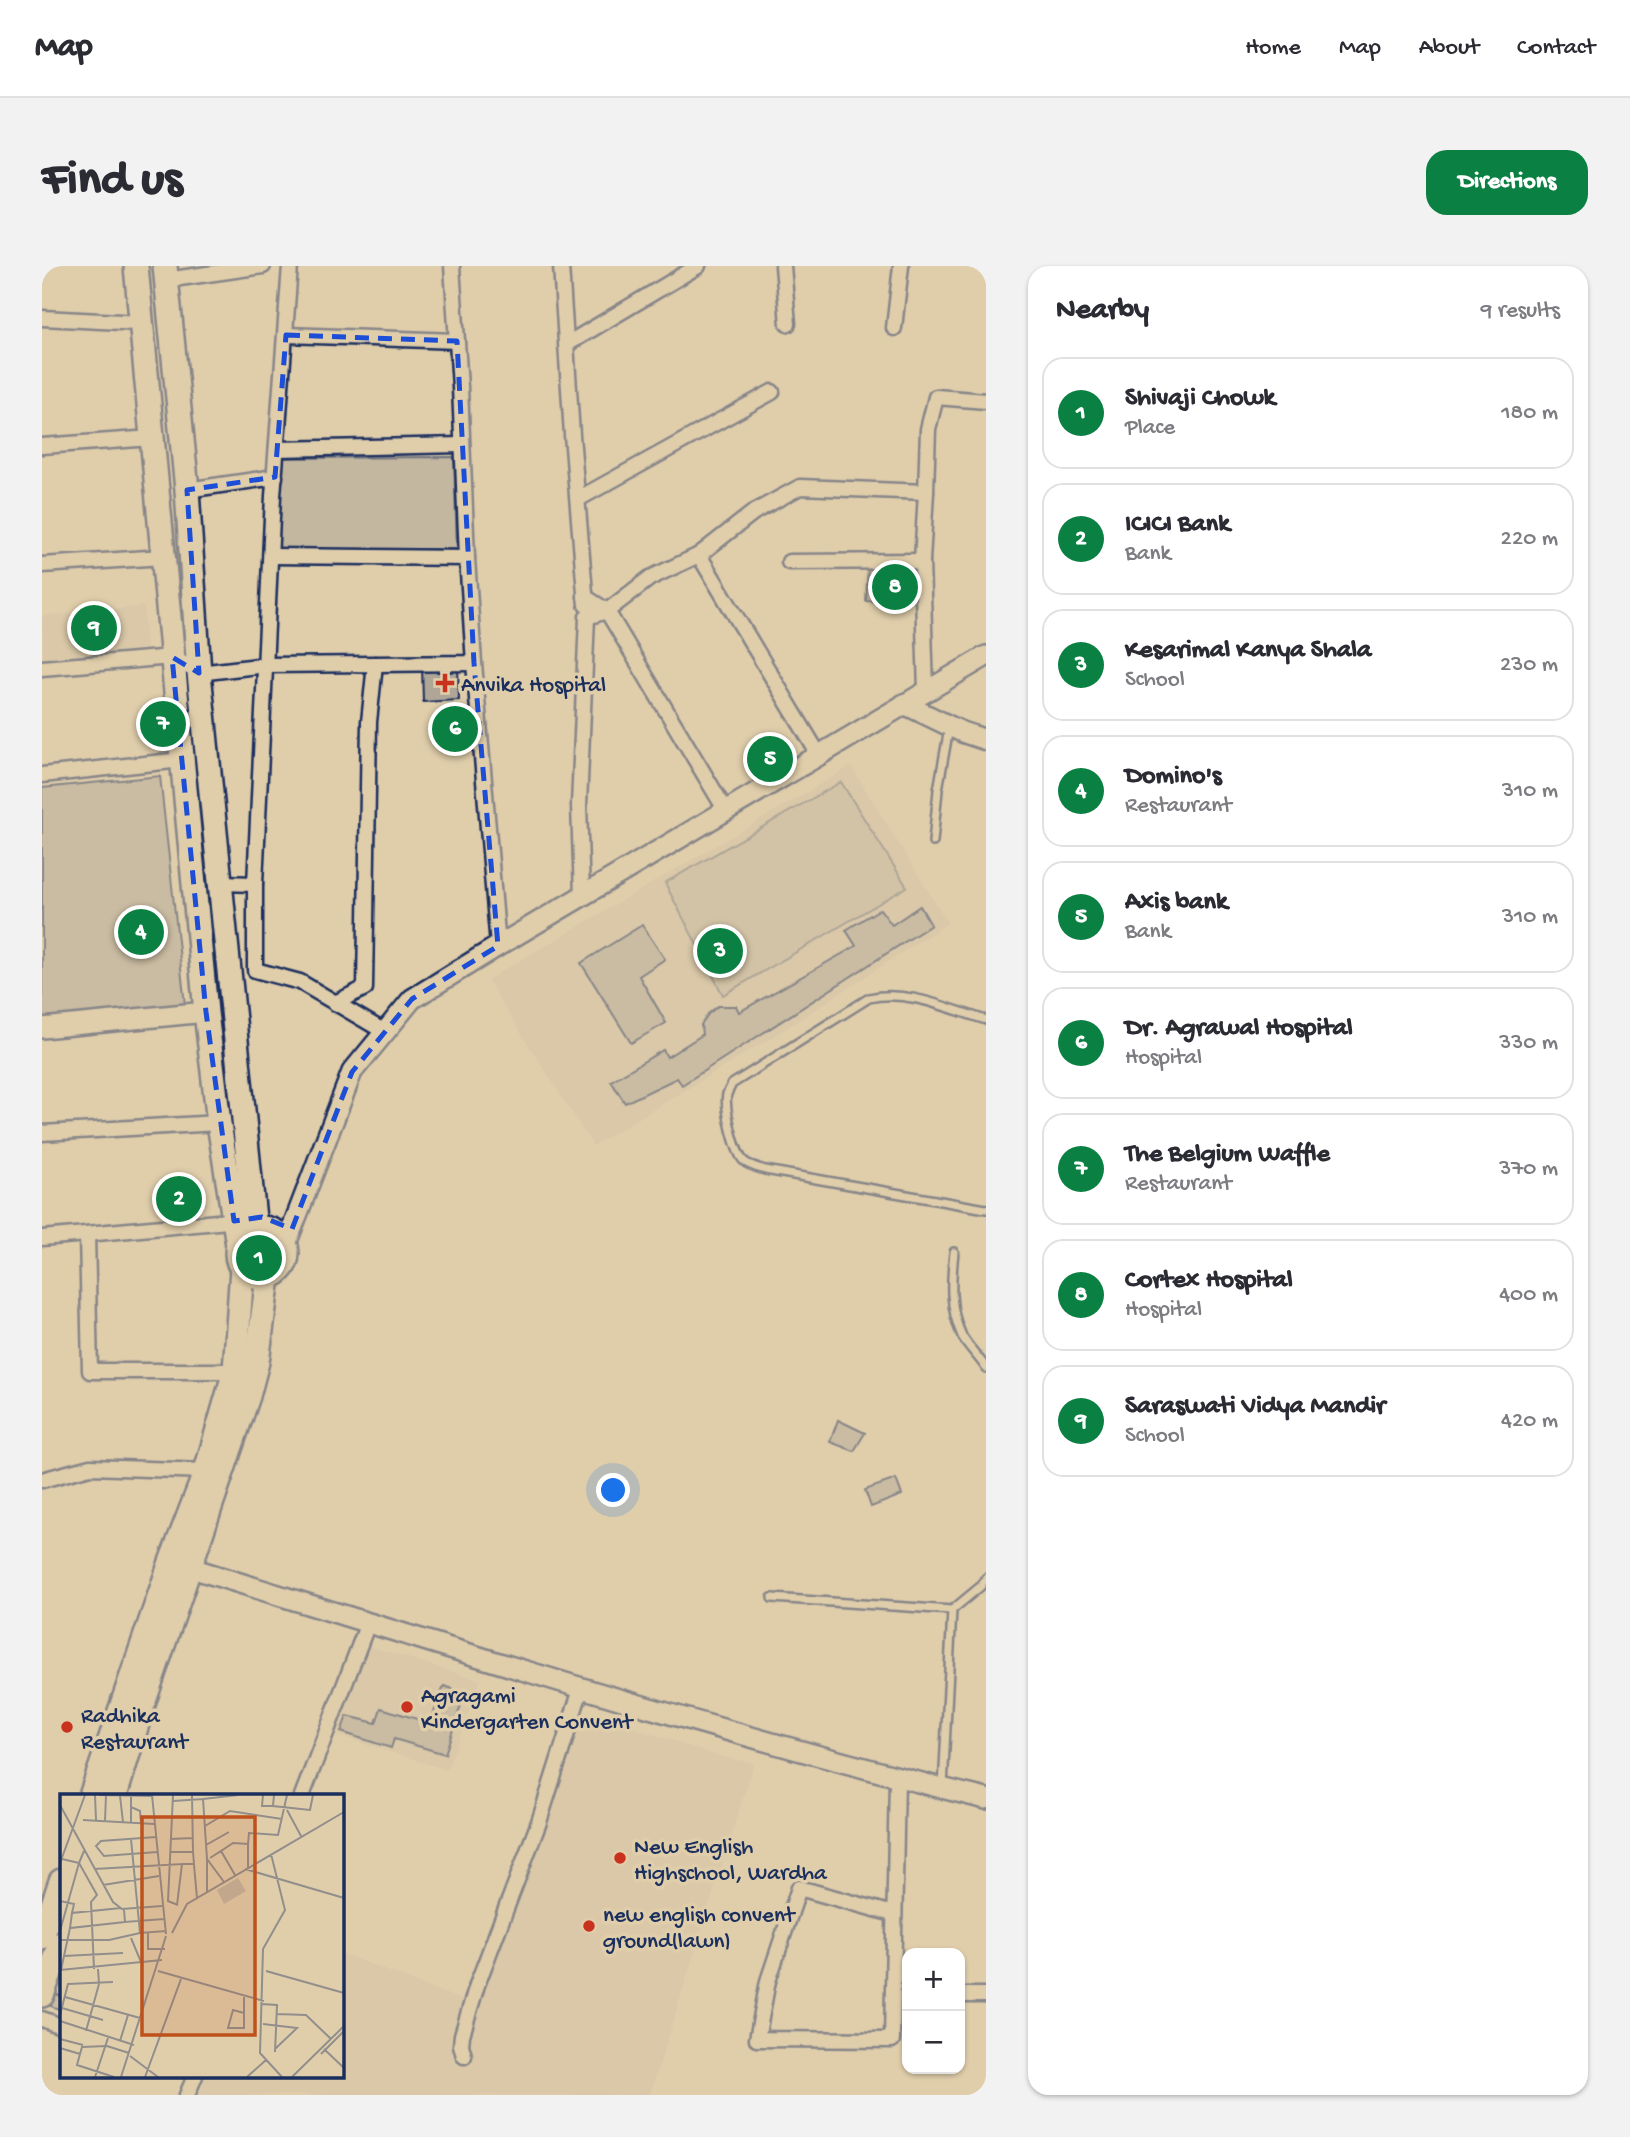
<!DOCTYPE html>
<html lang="en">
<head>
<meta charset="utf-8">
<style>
  :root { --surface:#fff; --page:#f2f2f3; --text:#2b2b33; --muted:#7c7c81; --line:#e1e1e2; --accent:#0b8043 }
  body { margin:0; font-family:"Gochi Hand",sans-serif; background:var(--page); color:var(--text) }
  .controls { position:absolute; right:21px; bottom:21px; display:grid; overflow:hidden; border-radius:14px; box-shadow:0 2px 5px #0004 }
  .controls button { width:63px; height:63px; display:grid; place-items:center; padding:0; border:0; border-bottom:2px solid var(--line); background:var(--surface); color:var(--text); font:35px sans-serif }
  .you { position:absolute; left:572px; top:1225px; width:24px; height:24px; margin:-18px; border:5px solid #fff; border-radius:50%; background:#1a73e8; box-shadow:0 0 0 10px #1a73e833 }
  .badge { display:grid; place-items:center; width:46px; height:46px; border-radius:50%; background:var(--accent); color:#fff; font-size:23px; font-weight:700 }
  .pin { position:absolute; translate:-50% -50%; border:4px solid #fff; box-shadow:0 2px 7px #0006 }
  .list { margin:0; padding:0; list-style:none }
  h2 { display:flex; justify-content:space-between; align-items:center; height:91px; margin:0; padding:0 28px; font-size:30px }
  h2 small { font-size:23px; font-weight:400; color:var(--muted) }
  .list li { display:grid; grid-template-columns:46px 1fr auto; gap:21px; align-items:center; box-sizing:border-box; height:112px; margin:0 14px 14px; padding:0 14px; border:2px solid var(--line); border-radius:21px }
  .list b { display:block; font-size:26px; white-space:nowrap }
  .list p { margin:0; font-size:23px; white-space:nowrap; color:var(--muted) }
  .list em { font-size:23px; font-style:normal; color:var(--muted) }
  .map { position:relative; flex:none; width:944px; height:1829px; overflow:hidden; border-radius:21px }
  header { display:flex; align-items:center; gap:42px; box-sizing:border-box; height:98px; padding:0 35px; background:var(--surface); border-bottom:2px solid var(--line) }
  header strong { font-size:33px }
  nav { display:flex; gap:38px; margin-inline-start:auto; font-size:24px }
  .intro { display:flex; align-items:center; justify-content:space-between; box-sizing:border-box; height:168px; padding:0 42px }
  h1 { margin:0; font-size:49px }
  .button { padding:18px 32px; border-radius:21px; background:var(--accent); color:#fff; font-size:24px; font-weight:700 }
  main { display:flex; gap:42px; padding:0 42px }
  aside { flex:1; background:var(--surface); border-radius:21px; box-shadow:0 2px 5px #0004 }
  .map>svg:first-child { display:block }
</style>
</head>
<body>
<header>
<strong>Map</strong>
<nav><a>Home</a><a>Map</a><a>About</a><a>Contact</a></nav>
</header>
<div class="intro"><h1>Find us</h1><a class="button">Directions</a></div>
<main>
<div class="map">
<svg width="944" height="1829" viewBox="0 0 944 1829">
  <rect width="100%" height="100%" fill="#e0ceab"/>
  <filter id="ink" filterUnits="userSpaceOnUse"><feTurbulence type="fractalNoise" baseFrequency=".0143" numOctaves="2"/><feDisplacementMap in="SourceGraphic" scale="14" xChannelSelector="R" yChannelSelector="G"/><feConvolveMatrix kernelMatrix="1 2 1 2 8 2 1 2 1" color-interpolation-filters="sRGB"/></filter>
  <g filter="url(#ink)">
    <g fill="#d2c2a5">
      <path d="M102,340l2,43 -103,13 -1,-46z"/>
      <path d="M809,500l97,157 -178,116 -177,107 -106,-166z"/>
      <path d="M327,1380l112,34 -34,90 -114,-36z"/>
      <path d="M529,1441l148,49 35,7 -104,332h-450l6,-19h135v-123l121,47z"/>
    </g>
    <g fill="#c3b7a0" stroke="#6f737f" stroke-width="2">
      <path d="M412,191l3,92h-186l13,-91z"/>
      <path d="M799,516l66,105 -184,108 -58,-112z"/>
    </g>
    <g fill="#b0a698" stroke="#1b2f5e" stroke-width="2">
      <path d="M826,299l40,2 -2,36 -40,-2z"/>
      <path d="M416,399l1,35 -36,2 -1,-36z"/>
      <path d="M431,448l1,30h-29v-29z"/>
      <path d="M118,510l25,229 -143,15v-232z"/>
      <path d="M878,640l11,19 -249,160 -5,-7 -52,25 -14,-22 52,-31 4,7 35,-22 -1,-10 7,-11 10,-8h18l3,6 117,-66 -10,-16 34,-21 12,16z"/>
      <path d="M600,659l23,34 -26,17 27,47 -35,20 -50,-80z"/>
      <path d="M796,1154l27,13 -11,18 -24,-9z"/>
      <path d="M854,1213l6,16 -31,12 -6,-17z"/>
      <path d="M402,1420l21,7 -20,61 -51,-15 -3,9 -50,-16 6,-16 29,7 5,-15 49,15z"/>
      <path d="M5,1725l14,5v14l-18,-7z"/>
    </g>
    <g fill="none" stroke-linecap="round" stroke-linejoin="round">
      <g stroke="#1b2f5e" stroke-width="12">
        <g id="lane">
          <path d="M891,576l5,-52 11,-62"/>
          <path d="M944,754c-37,-11 -78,-31 -117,-22l-137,86c-1,2 -4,8 -5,10 -3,12 8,61 18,68 5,4 14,6 20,8l221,39"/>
          <path d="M912,986c-3,29 -5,56 8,84 6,11 17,21 24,32"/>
          <path d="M730,1332l180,12"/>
          <path d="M901,1522l9,-178 29,-24 5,-8"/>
        </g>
      </g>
      <g stroke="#1b2f5e" stroke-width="19">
        <g id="street">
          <path d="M248,0l-17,230 -18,388v86l45,12 85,50"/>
          <path d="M410,0l8,121 7,171"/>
          <path d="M519,0l11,169 14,170"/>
          <path d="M741,0l5,58"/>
          <path d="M124,14l97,-14"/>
          <path d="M0,52l99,5"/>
          <path d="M852,62l7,-62"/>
          <path d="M244,69l171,6"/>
          <path d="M525,78l131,-78"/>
          <path d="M0,180l110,-8"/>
          <path d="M235,183l185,-4"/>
          <path d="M145,224l88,-13"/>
          <path d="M536,233l194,-107"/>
          <path d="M657,289l55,-43 46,-25 126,5 2,-63 8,-32 50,4"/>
          <path d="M229,290l196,2 7,105 -99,1"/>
          <path d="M747,296l133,-1"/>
          <path d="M0,299l121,-8"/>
          <path d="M543,331l22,14 43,-33 49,-23 120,200"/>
          <path d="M432,397l24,283"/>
          <path d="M0,402l130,-11 27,16 67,-8 109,-1 -6,58 -4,266 -30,15"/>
          <path d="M884,426l-4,-131 4,-69"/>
          <path d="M0,509l140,-15"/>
          <path d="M179,617l34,1"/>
          <path d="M540,630l-3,-91 8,-188 20,-6 119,200"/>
          <path d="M0,867l177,-10"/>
          <path d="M45,968l3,137h145"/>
          <path d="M0,972l197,-18"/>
          <path d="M0,1214l48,-13 116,4"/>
          <path d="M260,1530l66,-173"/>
          <path d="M851,1648l-94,-26 -31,93 -11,58 135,1 5,-262"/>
          <path d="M918,1729h26"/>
          <path d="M0,1753l19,7"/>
          <path d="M422,1790l-3,-11 1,-10 15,-50 62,-163 42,-133"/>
          <path d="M145,1829l8,-19"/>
        </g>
      </g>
      <g stroke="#1b2f5e" stroke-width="24">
        <g id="secondary">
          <path d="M862,438l58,28 24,8"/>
          <path d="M0,762l164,-16"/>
          <path d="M244,978l66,-172 60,-73 86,-53 488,-290"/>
          <path d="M133,1297c269,83 537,169 811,236"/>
        </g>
      </g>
      <g stroke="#1b2f5e" stroke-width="28">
        <g id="primary">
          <path d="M94,0l70,746 13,111 19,122"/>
          <path d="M123,0l22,224 12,183 56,556"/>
          <circle cx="220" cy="987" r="25"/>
          <path d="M49,1530l80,-234 35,-91 29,-100 7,-103"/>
          <path d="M73,1530l30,-98 103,-302 9,-34 11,-85"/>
          <path d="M0,1671l19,-56"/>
          <path d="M0,1729l19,-51"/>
        </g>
      </g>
      <use href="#lane" stroke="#e0ceab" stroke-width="7"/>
      <use href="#street" stroke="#e0ceab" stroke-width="14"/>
      <use href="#secondary" stroke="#e0ceab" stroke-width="19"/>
      <use href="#primary" stroke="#e0ceab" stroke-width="23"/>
    </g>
  </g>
  <path d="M0 0H944V1829H0ZM244,69l171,6 17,322 24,283 -86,53 -60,73 -60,157 -30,-12 -28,4 -28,-209 -34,-355 27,16 -12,-183 88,-13z" fill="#e0ceab" fill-opacity=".55" fill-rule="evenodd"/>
  <path fill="none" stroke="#1d4ed8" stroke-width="5" stroke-dasharray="14 9" stroke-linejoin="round" d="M244,69l171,6 17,322 24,283 -86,53 -60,73 -60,157 -30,-12 -28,4 -28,-209 -34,-355 27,16 -12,-183 88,-13z"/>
  <g fill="#c8321e" stroke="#e0ceab" stroke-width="2.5">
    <path d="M399.5 406.5h7v7h7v7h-7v7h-7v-7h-7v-7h7z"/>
    <circle cx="365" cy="1441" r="7"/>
    <circle cx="25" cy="1461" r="7"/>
    <circle cx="578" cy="1592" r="7"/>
    <circle cx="547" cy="1660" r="7"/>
  </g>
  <g text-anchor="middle" stroke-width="7" stroke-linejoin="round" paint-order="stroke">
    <g font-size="23" fill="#1b2f5e" stroke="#e0ceab" text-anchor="start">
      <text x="419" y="425">Anvika Hospital</text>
      <text x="379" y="1436">Agragami<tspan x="379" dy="26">Kindergarten Convent</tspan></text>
      <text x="39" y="1456">Radhika<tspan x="39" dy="26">Restaurant</tspan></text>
      <text x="592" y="1587">New English<tspan x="592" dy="26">Highschool, Wardha</tspan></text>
      <text x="561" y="1655">new english convent<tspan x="561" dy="26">ground(lawn)</tspan></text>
    </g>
  </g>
  <g transform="translate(18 1528)">
    <rect width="284" height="284" fill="#e0ceab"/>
    <path d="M178,84l8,13 -22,13 -7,-14z" fill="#c3b7a0"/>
    <path fill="none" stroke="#918e8c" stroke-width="2" d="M35,1l1,25M39,1l53,1M92,1l14,139M113,1l-5,106 10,4M132,1l1,57M203,1l-1,11h11M214,1l-1,11 37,4 3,-15M60,2l3,26M71,3v26M143,5l35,-4M113,7l30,-2 4,60M0,11l53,97 9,7 40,-3M71,13l9,4 1,12M227,16l14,26M23,26l71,4M45,27l1,-26M145,32l25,-15 52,8M96,43l-55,4 -5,5 8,10 53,-4M71,45l9,94 26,-2M110,45l23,-1M146,51l23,-13M24,57l-5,12 18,32 -6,7 3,67M161,57l12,-8 15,1 1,-11 29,2 9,-40M111,58h22l1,12h-12M211,60l14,56 -22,39 -3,104 22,24M150,64l11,-7 14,24M0,69l25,-68M134,71l3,33M188,74v-24M34,75l88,-5 -5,41M185,75l99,29M43,91l56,-9M147,98v-33l17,23M0,107l14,3 -2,9M61,114l-49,5 -2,15 55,-6M64,116l1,12 39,-3M0,137l19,-68 -17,-4M88,139v16h17M112,139l15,-29 157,-92M71,144l10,24M0,146h49l31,-7M4,162l6,-28M0,176l102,-10M1,176l3,-14 59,-3M98,177l106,30M206,177l78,22M5,203l75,21M201,210l16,1 -2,47M2,214l41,12M184,219l-11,-3 -5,18h16v-31M217,220l29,1 25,24M0,221l8,-31 45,-2M0,227l74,24M203,230l34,4 -22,21M26,237l13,-47 -1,-15M0,245l23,6M60,247l8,-26M0,254l20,6 -3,11 37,12M264,255l20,19M20,260l2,-7 25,-1 22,7M261,260l23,-23M70,262l28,21M35,283l13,-39M61,283l45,-141M85,283l36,-98M187,283l19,-17M232,283l52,-51"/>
    <path fill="#bf511c" fill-opacity="0.15" stroke="#bf511c" stroke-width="3.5" d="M82,23h113v218h-113z"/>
    <rect width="284" height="284" fill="none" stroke="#1b2f5e" stroke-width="3.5"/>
  </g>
</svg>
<div class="controls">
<button>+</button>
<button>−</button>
</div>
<div class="you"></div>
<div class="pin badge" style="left:217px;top:992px">1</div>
<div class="pin badge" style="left:137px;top:933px">2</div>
<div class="pin badge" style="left:678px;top:685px">3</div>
<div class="pin badge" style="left:99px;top:666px">4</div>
<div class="pin badge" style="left:728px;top:493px">5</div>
<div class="pin badge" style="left:413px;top:463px">6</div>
<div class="pin badge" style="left:121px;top:458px">7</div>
<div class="pin badge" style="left:853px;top:321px">8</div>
<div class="pin badge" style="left:52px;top:362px">9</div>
</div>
<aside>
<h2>Nearby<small>9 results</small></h2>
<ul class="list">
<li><span class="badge">1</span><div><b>Shivaji Chowk</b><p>Place</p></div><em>180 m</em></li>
<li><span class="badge">2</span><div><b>ICICI Bank</b><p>Bank</p></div><em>220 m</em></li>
<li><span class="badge">3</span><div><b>Kesarimal Kanya Shala</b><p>School</p></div><em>230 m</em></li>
<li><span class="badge">4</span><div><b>Domino's</b><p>Restaurant</p></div><em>310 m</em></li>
<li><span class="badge">5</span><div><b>Axis bank</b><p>Bank</p></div><em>310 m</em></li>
<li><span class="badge">6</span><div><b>Dr. Agrawal Hospital</b><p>Hospital</p></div><em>330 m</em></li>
<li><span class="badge">7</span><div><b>The Belgium Waffle</b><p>Restaurant</p></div><em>370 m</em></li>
<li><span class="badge">8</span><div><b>Cortex Hospital</b><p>Hospital</p></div><em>400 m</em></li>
<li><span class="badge">9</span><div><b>Saraswati Vidya Mandir</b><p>School</p></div><em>420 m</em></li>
</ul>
</aside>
</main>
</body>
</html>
